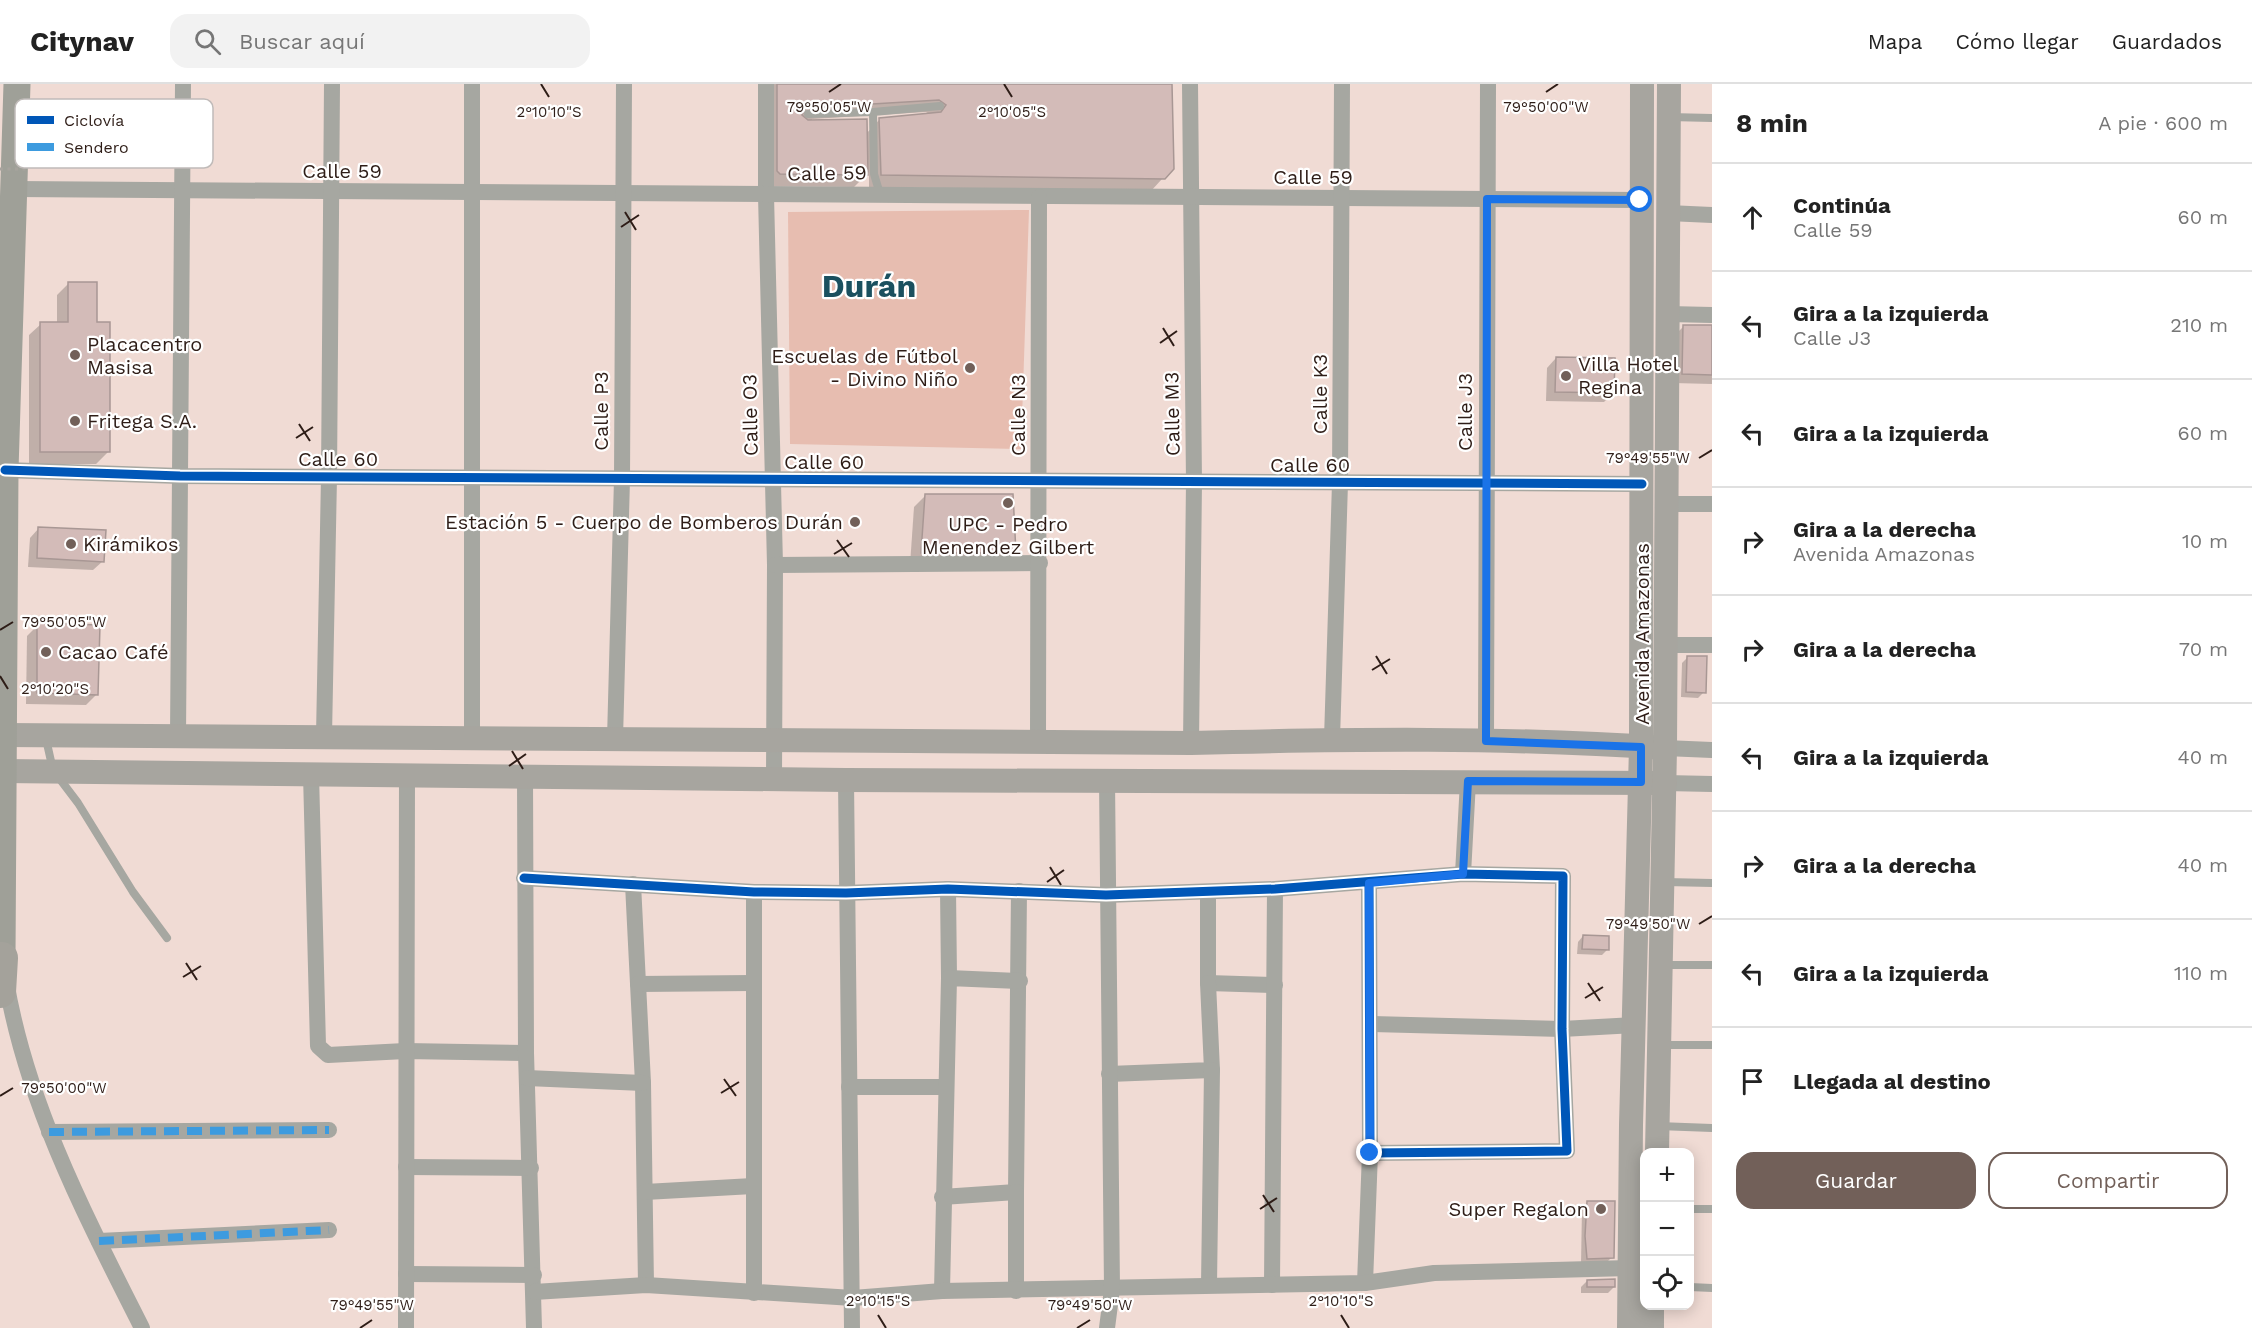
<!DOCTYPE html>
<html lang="es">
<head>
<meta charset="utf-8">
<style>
  :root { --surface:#fff; --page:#f2f2f2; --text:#222; --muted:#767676; --line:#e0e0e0; --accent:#726059 }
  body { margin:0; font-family:"Work Sans",sans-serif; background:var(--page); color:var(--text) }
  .controls { position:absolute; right:18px; bottom:18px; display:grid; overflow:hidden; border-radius:12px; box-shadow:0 3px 15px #0003 }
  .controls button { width:54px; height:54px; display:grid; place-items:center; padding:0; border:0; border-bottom:2px solid var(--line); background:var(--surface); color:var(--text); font:30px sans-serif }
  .stop { position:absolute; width:18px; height:18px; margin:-14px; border:4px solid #1a73e8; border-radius:50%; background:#fff }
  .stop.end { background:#1a73e8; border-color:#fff; box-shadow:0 2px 6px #0008 }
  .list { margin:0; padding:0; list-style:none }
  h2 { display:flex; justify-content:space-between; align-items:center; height:78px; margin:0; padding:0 24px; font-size:26px }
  h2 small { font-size:20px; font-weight:400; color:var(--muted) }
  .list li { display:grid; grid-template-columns:39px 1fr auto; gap:18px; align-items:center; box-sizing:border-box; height:108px; padding:0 24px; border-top:2px solid var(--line) }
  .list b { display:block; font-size:22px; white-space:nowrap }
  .list p { margin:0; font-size:20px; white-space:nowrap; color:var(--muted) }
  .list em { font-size:20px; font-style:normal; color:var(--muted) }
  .actions { display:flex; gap:12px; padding:18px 24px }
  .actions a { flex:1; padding:14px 0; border:2px solid var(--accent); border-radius:18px; text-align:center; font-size:21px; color:var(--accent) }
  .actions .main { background:var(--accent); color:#fff }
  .icon { flex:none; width:33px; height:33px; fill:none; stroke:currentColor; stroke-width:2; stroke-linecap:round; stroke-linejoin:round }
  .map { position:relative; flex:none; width:1712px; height:1244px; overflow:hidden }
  header { display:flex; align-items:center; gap:36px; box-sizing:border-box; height:84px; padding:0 30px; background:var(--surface); border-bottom:2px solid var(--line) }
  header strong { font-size:28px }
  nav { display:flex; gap:33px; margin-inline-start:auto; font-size:21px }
  .search { width:420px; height:54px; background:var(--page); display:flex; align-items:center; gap:15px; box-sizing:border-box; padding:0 21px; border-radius:18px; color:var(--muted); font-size:22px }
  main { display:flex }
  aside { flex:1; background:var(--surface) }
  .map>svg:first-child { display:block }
</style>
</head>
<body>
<header>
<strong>Citynav</strong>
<div class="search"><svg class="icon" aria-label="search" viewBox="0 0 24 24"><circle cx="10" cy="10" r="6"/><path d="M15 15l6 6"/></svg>Buscar aquí</div>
<nav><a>Mapa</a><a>Cómo llegar</a><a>Guardados</a></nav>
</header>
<main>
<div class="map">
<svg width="1712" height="1244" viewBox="0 0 1712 1244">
  <rect width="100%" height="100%" fill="#f0dbd4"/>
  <path fill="#e7bdb0" d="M1029,126l-8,239 -231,-5 -2,-232z"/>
  <g fill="#0003" fill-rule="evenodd">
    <path d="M758,0h413l1,84 -21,23 -282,-4v-15l-15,15 -87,-1zM926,28l5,3 -51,4 -14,15 -54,-12v-3z"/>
    <path d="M68,200l27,40 13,128 -12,12h-67v-129l12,-11h16v-29z"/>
    <path d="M1684,242l28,1v57l-39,-1 1,-47z"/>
    <path d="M1556,274l57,35 -9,9 -58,-1 1,-33z"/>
    <path d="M926,411l89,57 -12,12 -93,1 4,-58z"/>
    <path d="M39,444l64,33 -10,9 -65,-3 2,-29z"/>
    <path d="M38,541l59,69 -11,11 -60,-1 1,-68z"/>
    <path d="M1688,573l16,35 -6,6 -17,-1 1,-34z"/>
    <path d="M1583,852l25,13 -6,6 -25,-1 1,-12z"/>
    <path d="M1588,1118l24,55 -6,6 -25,1 1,-56z"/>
    <path d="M1587,1197l27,6 -6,6h-27v-6z"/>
  </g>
  <g fill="#d3bbb8" stroke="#a89794" stroke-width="1.5">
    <path d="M777,0h395l2,85 -9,10 -284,-4 -2,-57 62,-6 5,-7 -7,-5 -134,8 -3,7 6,5 59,-1 1,56 -88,-1 -3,-3z"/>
    <path d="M68,198h29v40h13v130h-70v-130h28z"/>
    <path d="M1683,241h29v50l-30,-1z"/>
    <path d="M1556,273l59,1 -1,35 -59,-1z"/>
    <path d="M925,410h88l3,59h-95z"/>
    <path d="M38,443l68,3 -2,32 -67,-4z"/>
    <path d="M37,539l63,2 -2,70 -61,-2z"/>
    <path d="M1687,572h20l-1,37 -20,-1z"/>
    <path d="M1583,851l26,1v14l-27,-1z"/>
    <path d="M1587,1117h28l-1,57 -27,1 -2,-23z"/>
    <path d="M1615,1195v8h-28v-7z"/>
  </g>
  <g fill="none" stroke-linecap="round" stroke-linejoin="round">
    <g stroke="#a6a7a1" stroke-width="8">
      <path d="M808,30l65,-2"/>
      <path d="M1669,33l43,1"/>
      <path d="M880,110l-6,-20 -1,-62 67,-6"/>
      <path d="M46,655l7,31 25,33 55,89 34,46"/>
      <path d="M1665,798l47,1"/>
      <path d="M1664,881h48"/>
      <path d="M1661,961h51"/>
      <path d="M1658,1042l54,2"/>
      <path d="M1690,1125h22"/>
      <path d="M1690,1203l22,1"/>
    </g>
    <g stroke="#a6a7a1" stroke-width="16">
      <path d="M766,0v111l9,370 -1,214"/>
      <path d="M1190,0l4,398 -3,261"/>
      <path d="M15,105l1625,11"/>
      <path d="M1668,129l44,2"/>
      <path d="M1668,230l44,1"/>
      <path d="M5,386l175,6 1462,8"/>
      <path d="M1666,420h46"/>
      <path d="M775,481l265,-2"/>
      <path d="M1665,561h47"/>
      <path d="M178,652l5,-652"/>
      <path d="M324,652l5,-259 3,-393"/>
      <path d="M472,655v-655"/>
      <path d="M615,655l7,-260 2,-395"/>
      <path d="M1332,655l8,-256 2,-399"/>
      <path d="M1486,657l2,-657"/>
      <path d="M1038,658l1,-545"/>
      <path d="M1665,664l47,2"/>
      <path d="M311,690l7,272 10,9 77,-4 121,2"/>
      <path d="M525,692l1,277 8,275"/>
      <path d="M846,696l6,548"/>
      <path d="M1665,699l47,1"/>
      <path d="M1463,790l5,-93"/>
      <path d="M524,794l230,14 92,1 102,-4 158,6 169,-6 188,-15 100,2 -1,153 5,122 -197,2 -1,-270"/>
      <path d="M633,800l10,199 3,202"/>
      <path d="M948,805l1,89"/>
      <path d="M1208,808v91l67,2"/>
      <path d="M6,897c21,124 80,236 136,347"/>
      <path d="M638,900l115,-1"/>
      <path d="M1372,940l190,5 73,-4"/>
      <path d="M1109,990l103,-4 -4,-87"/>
      <path d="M527,994l116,5"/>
      <path d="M849,1003h97"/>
      <path d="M49,1048l280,-2"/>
      <path d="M406,1083l125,1"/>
      <path d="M645,1108l108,-6"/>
      <path d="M942,1113l74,-5 3,-301"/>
      <path d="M99,1157l230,-11"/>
      <path d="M406,1190l128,1"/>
      <path d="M1365,1199l5,-130"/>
      <path d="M1209,1201l3,-215"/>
      <path d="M1272,1201l3,-396"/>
      <path d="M942,1207l7,-313 71,3"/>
      <path d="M1016,1207v-99"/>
      <path d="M534,1208l112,-7 207,13 89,-7 423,-8 69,-10 196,-5"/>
      <path d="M754,1209v-401"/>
      <path d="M406,1244l1,-554"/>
      <path d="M1107,1244l5,-39 -5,-510"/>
    </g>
    <g stroke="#a7a59f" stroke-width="24">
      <path d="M4,651l1187,8c158,-4 317,-6 474,5"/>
      <path d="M3,687l843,9 819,3"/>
      <path d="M1657,1068l8,-404 4,-664"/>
      <path d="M1629,1244l2,-203 10,-378 1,-663"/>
      <path d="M1652,1244v-22"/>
    </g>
    <path stroke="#9fa098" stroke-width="27" d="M2,874l3,-488 12,-386"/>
    <path stroke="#a4a29b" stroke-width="32" d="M0,908l2,-34"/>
    <path stroke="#a7a39d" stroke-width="3" stroke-dasharray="3 4.5" stroke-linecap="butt" d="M0,85h30"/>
    <g stroke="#3d9bdf" stroke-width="8" stroke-dasharray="15 8" stroke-linecap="butt">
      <path d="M49,1048l280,-2"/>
      <path d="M99,1157l230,-11"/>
    </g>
    <g stroke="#fff" stroke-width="13">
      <g id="cycleway">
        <path d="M5,386l175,6 1462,8"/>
        <path d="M524,794l230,14 92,1 102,-4 158,6 169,-6 188,-15 100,2 -1,153 5,122 -197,2 -1,-270"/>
      </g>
    </g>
    <use href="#cycleway" stroke="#0057b8" stroke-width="9"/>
  </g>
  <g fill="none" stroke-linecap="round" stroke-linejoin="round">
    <path stroke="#1a73e8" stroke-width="8" d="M1370,1069l-1,-270 94,-9 5,-93 173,1v-35l-155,-6 1,-542 153,1"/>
  </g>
  <path fill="none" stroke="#2e1d17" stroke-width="2" d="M541,0l8,13M1004,0l8,13M829,8l12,-8M1546,8l12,-8M625,128l11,18M621,143l18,-12M1163,244l11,18M1160,259l17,-12M299,340l11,17M296,354l17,-11M1699,374l13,-8M837,456l12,17M834,470l18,-11M0,546l13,-8M1376,572l11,18M1372,586l18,-11M0,592l8,13M512,667l11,18M509,682l17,-12M1050,783l11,18M1047,798l17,-12M1699,840l13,-8M186,879l11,17M183,893l18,-11M1588,899l12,18M1585,914l18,-11M724,995l12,17M721,1009l18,-11M0,1012l13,-8M1263,1111l11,17M1260,1125l17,-11M878,1231l8,13M1341,1231l8,13M360,1244l12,-8M1077,1244l13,-8"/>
  <g fill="#726059" stroke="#fff" stroke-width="2">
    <circle cx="75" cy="271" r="6"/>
    <circle cx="970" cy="284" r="6"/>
    <circle cx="1566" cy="292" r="6"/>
    <circle cx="75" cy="337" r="6"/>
    <circle cx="1008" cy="419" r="6"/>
    <circle cx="855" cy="438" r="6"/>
    <circle cx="71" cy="460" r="6"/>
    <circle cx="46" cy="568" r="6"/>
    <circle cx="1601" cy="1125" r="6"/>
  </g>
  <g text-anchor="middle" stroke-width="4.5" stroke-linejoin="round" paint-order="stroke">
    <g font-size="20" fill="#2e1d17" stroke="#fff">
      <text x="342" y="94">Calle 59</text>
      <text transform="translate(827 89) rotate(-1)" y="7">Calle 59</text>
      <text x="1313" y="100">Calle 59</text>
      <text transform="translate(1320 310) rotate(-90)" y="7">Calle K3</text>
      <text transform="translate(601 327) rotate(-90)" y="7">Calle P3</text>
      <text transform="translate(1465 328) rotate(-90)" y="7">Calle J3</text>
      <text transform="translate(1172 330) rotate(-91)" y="7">Calle M3</text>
      <text transform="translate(750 331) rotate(-91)" y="7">Calle O3</text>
      <text transform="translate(1018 331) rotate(-90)" y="7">Calle N3</text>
      <text x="338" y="382">Calle 60</text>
      <text x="824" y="385">Calle 60</text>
      <text x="1310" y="388">Calle 60</text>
      <text transform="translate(1642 550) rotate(-90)" y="7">Avenida Amazonas</text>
    </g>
    <g font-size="20" fill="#2e1d17" stroke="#fff" text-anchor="start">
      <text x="87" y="267">Placacentro<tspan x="87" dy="23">Masisa</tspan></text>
      <text x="958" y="279" text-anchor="end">Escuelas de Fútbol<tspan x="958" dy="23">- Divino Niño</tspan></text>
      <text x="1578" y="287">Villa Hotel<tspan x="1578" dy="23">Regina</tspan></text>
      <text x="87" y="344">Fritega S.A.</text>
      <text x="843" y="445" text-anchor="end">Estación 5 - Cuerpo de Bomberos Durán</text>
      <text x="1008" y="447" text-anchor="middle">UPC - Pedro<tspan x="1008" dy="23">Menendez Gilbert</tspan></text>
      <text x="83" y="467">Kirámikos</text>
      <text x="58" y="575">Cacao Café</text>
      <text x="1589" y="1132" text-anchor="end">Super Regalon</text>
    </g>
    <g font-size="32" font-weight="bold" fill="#1b505f" stroke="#fff">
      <text x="869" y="213">Durán</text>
    </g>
  </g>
  <rect x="15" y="15" width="198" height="69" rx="9" fill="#fff" stroke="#c0bbb9" stroke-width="1.5"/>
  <rect x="27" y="32" width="27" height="8" fill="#0057b8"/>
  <rect x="27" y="59" width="27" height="8" fill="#3d9bdf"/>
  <g font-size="16" fill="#2e1d17">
    <text x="64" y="42">Ciclovía</text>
    <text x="64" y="69">Sendero</text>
  </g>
  <g font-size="15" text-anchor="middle" fill="#2e1d17" stroke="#fff" stroke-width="4.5" stroke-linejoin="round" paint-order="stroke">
    <text x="829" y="28">79°50'05"W</text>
    <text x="1546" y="28">79°50'00"W</text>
    <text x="549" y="33">2°10'10"S</text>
    <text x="1012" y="33">2°10'05"S</text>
    <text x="1648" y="379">79°49'55"W</text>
    <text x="64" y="543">79°50'05"W</text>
    <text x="55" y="610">2°10'20"S</text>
    <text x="1648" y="845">79°49'50"W</text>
    <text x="64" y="1009">79°50'00"W</text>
    <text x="878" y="1222">2°10'15"S</text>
    <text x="1341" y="1222">2°10'10"S</text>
    <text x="372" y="1226">79°49'55"W</text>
    <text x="1090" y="1226">79°49'50"W</text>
  </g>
</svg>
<div class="controls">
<button>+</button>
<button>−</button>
<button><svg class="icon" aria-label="locate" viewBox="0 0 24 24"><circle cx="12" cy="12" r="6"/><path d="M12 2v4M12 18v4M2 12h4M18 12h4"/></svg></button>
</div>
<div class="stop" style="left:1640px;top:116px"></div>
<div class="stop end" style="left:1370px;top:1069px"></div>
</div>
<aside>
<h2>8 min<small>A pie · 600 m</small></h2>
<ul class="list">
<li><svg class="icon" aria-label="ahead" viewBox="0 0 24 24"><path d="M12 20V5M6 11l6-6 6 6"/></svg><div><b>Continúa</b><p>Calle 59</p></div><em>60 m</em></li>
<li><svg class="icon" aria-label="left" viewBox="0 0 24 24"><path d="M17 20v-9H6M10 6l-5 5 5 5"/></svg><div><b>Gira a la izquierda</b><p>Calle J3</p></div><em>210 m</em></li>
<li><svg class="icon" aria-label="left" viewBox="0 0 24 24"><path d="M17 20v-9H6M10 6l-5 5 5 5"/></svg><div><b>Gira a la izquierda</b></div><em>60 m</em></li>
<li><svg class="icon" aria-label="right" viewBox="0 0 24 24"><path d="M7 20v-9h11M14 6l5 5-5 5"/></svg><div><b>Gira a la derecha</b><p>Avenida Amazonas</p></div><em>10 m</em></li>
<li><svg class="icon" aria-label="right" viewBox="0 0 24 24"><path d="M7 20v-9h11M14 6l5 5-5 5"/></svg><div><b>Gira a la derecha</b></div><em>70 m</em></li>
<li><svg class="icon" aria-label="left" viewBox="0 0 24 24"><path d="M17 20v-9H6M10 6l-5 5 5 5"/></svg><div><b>Gira a la izquierda</b></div><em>40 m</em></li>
<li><svg class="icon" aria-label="right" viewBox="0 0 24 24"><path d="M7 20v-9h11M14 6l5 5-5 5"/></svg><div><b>Gira a la derecha</b></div><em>40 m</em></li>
<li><svg class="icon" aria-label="left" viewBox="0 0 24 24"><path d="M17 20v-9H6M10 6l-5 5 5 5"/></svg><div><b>Gira a la izquierda</b></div><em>110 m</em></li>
<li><svg class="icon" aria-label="arrive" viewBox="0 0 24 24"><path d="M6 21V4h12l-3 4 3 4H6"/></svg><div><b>Llegada al destino</b></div></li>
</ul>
<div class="actions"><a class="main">Guardar</a><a>Compartir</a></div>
</aside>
</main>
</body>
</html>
